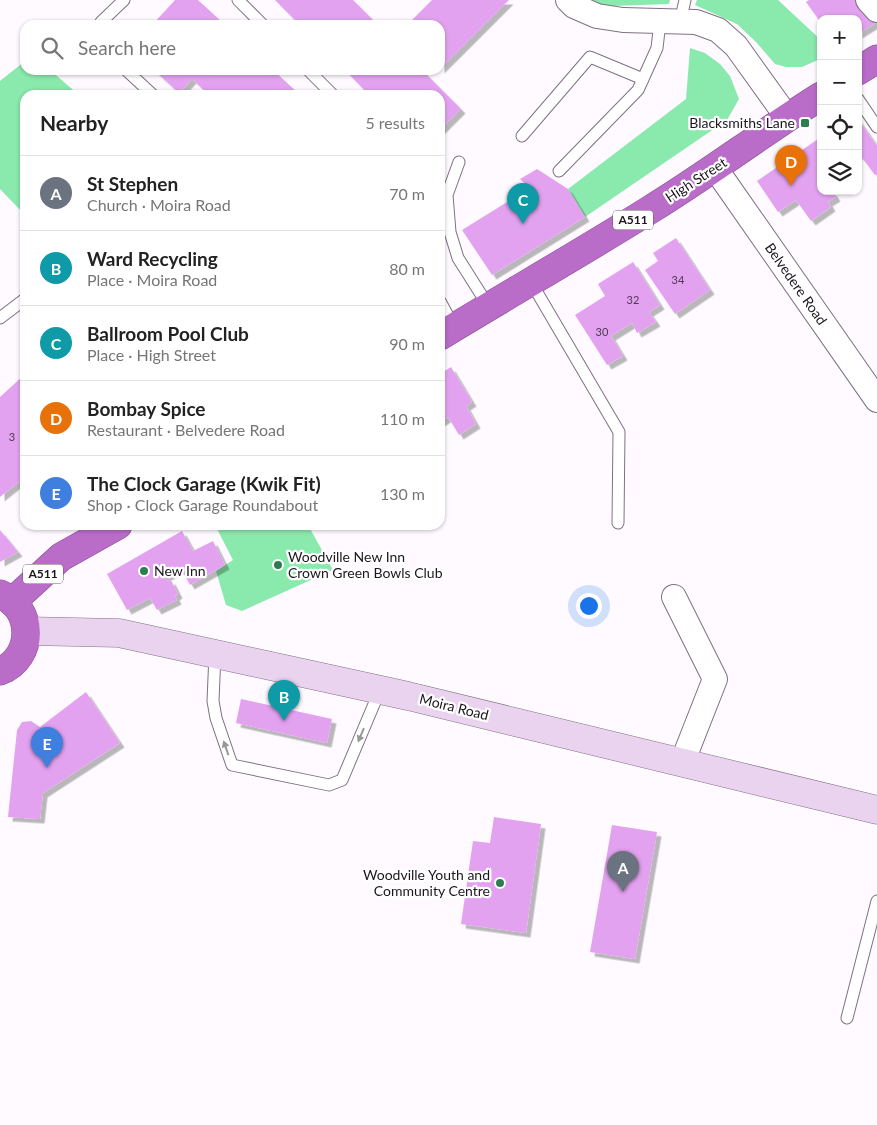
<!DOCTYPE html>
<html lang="en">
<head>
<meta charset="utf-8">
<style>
  :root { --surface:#fff; --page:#f6f6f6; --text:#222; --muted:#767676; --line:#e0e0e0; --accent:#0f766e }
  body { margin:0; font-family:Lato,sans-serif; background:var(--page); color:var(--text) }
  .controls { position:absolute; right:15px; top:15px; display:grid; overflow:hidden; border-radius:10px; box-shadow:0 1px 4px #0004 }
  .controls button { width:45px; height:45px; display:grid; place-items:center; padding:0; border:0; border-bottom:1px solid var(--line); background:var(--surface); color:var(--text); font:25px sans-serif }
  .you { position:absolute; left:588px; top:605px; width:18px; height:18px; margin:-12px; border:4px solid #fff; border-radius:50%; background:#1a73e8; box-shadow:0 0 0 8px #1a73e833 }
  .badge { display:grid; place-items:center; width:32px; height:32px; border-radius:50%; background:var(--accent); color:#fff; font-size:16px; font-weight:700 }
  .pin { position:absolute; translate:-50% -41px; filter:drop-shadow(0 1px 2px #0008) }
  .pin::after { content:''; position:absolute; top:26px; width:18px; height:15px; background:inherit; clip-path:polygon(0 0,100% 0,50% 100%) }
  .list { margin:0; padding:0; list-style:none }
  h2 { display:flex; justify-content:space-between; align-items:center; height:65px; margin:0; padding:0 20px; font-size:21px }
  h2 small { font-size:16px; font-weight:400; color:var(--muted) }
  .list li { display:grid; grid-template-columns:32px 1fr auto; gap:15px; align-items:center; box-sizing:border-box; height:75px; padding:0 20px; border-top:1px solid var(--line) }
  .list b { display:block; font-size:19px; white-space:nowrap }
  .list p { margin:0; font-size:16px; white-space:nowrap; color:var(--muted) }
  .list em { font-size:16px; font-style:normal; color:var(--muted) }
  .icon { flex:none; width:28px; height:28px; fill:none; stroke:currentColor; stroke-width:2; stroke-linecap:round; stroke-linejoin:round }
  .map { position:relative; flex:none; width:877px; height:1125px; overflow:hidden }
  .search { position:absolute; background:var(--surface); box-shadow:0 1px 4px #0004; left:20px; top:20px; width:425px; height:55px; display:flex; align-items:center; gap:12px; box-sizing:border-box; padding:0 18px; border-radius:15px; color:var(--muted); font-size:19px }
  .panel { position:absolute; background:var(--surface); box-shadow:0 1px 4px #0004; left:20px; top:90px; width:425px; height:440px; border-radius:15px }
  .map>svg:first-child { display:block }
</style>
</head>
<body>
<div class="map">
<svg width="877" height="1125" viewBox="0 0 877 1125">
  <defs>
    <filter id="shadow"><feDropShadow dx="4.5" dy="4.5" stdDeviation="0" flood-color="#0004"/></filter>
  </defs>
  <rect width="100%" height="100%" fill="#fefaff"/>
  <g fill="#8ae9ad">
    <path d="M587,0h83l-1,4 -58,2 -21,-4z"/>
    <path d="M697,0h81l43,40v17l-3,3 -16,7h-16l-11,-3 -19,-22 -19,-18 -42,-19z"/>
    <path d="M690,48l15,5 15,11 10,12 9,23 -12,21 -142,97 -17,-28 118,-90z"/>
    <path d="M25,61v9h25l29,25h-54v120l-25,-26v-108z"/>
    <path d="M215,525h93l25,45 -91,41 -16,-6 -10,-34 17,-11z"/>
  </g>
  <g fill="#e3a2f0" filter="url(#shadow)">
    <path d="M175,0h23l27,25h-73z"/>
    <path d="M275,0h78l25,25h-78z"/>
    <path d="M432,0h77l-69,69v-44h-33z"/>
    <path d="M809,0h54l14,17v5l-19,12v-15h-37v4l-15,-21z"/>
    <path d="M154,70h119l27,25h-91l-17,-16 -13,14z"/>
    <path d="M345,70h77l39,39 -21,21v-35h-71z"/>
    <path d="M858,119l19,27v28l-2,1 -15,-20 -2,1z"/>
    <path d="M821,137v54h11l4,6 -8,5 3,5 -20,14 -15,-21 -18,12 -21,-31z"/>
    <path d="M537,169l31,20 17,28 -93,58 -30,-45 68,-42 -10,-9z"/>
    <path d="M676,238l34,52 -35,24 -30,-44 13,-9 -5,-8z"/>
    <path d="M633,262l27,43 -11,7 7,10 -19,11 -5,-10 -21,13 12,20 -16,9 -32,-50 30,-19 -7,-12z"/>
    <path d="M451,367l21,35 -6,4 10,18 -17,11 -11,-18 -8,5v-48z"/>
    <path d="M25,374v103l-25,20v-100z"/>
    <path d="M0,530l18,22 -18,10z"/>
    <path d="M182,531l11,20 20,-10 12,24 -35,20 -9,-16 -16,8 3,5 3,-2 7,14 -3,2 2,4 -20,10 -7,-12 -23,12 -20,-36z"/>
    <path d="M86,692l34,51 -77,50 -3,26 -32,-2 9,-87 5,-8 9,-1 9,6z"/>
    <path d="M241,699l91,20 -5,24 -91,-20z"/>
    <path d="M494,817l47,7 -15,109 -65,-9 12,-83 17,2z"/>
    <path d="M612,825l45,7 -22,127 -45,-7z"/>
  </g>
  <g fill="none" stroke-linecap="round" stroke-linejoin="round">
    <g stroke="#807084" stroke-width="13">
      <g id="lane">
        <path d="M238,0l25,25"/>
        <path d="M680,22l5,-22"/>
        <path d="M101,25v-3l23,-22"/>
        <path d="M126,70l27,25"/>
        <path d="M308,70l25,25"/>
        <path d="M858,99l19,28"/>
        <path d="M522,136l68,-79 53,22"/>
        <path d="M459,162l-12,33 3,37 8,26 31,49"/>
        <path d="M559,171l79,-81 19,-42 3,-26"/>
        <path d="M531,282l88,150 -1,91"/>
        <path d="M440,301l14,26"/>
        <path d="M0,318l25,-19"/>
        <path d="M215,654l-2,47 3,17 16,47 97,20 13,-5 38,-90"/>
        <path d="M847,1018l30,-117"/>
      </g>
    </g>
    <g stroke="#807084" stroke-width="26">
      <g id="street">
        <path d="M568,0l6,6 23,10 26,4 73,2 22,8 18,16 51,71"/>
        <path d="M868,0l9,10"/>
        <path d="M715,168l162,232"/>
        <path d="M674,597l41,82 -33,84"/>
      </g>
    </g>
    <g stroke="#807084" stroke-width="29">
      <path id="secondary" d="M27,631l92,2 289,63 469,114"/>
    </g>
    <g stroke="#824f8d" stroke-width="29">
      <g id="highway">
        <path d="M858,71l19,-12"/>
        <path d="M440,336c69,-42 139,-82 208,-125 59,-36 114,-78 173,-115"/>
        <path d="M0,594c34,13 35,64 0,77"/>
        <path d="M12,602l49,-45 57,-32"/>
      </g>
    </g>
    <use href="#lane" stroke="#fff" stroke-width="11"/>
    <use href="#street" stroke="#fff" stroke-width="24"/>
    <use href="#secondary" stroke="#ead3ef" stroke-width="28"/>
    <use href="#highway" stroke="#b96dc9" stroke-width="28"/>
  </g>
  <defs><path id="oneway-solid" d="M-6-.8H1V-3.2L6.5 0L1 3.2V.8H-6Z" transform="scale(1.25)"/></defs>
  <g fill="#999699">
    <use href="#oneway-solid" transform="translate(361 735) rotate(113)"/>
    <use href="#oneway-solid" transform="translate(226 748) rotate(-109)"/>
  </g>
  <g fill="#2c7e50" stroke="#fff" stroke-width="2">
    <rect x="800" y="118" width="10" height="10" rx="2.5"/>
    <circle cx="278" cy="565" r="5"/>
    <circle cx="144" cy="571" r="5"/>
    <circle cx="500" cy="883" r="5"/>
  </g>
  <g text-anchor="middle" stroke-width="4.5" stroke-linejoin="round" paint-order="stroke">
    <g font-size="11" fill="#4e3952">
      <text x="678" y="284">34</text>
      <text x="633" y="304">32</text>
      <text x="602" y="336">30</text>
      <text x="12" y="441">3</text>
    </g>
    <g fill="#fff" stroke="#605c61" stroke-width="1">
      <rect x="613" y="210.5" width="40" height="19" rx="4"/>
      <rect x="23" y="564.5" width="40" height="19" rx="4"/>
    </g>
    <g font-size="12" font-weight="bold" fill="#1c161d">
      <text x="633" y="224">A511</text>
      <text x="43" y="578">A511</text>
    </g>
    <g font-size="14" fill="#1c161d" stroke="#fff" text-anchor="end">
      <text x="795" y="128">Blacksmiths Lane</text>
      <text x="288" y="562" text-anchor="start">Woodville New Inn<tspan x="288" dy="16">Crown Green Bowls Club</tspan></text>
      <text x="154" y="576" text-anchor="start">New Inn</text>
      <text x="490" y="880">Woodville Youth and<tspan x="490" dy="16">Community Centre</tspan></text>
    </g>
    <g font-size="14" fill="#1c161d" stroke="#fff">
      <text transform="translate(696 180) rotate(-33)" y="5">High Street</text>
      <text transform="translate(796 284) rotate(55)" y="5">Belvedere Road</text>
      <text transform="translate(454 707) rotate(14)" y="5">Moira Road</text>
    </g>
  </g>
</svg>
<div class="controls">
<button>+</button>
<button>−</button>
<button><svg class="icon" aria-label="locate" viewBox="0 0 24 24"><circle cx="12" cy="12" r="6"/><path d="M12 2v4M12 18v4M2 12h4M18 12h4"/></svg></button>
<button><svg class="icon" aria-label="layers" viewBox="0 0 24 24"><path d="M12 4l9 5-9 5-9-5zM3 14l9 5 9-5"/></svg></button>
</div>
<div class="you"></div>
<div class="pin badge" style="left:623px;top:892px;background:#6b7280">A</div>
<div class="pin badge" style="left:284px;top:721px;background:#0f9aa8">B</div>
<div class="pin badge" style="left:523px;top:224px;background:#0f9aa8">C</div>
<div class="pin badge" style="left:791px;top:186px;background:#e8710a">D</div>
<div class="pin badge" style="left:47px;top:768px;background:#3f7fe0">E</div>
<div class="search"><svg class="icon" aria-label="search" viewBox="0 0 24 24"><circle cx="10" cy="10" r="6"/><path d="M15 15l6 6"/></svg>Search here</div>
<section class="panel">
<h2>Nearby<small>5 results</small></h2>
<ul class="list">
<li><span class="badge" style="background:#6b7280">A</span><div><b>St Stephen</b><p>Church · Moira Road</p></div><em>70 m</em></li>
<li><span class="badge" style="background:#0f9aa8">B</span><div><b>Ward Recycling</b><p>Place · Moira Road</p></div><em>80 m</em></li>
<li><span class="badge" style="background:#0f9aa8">C</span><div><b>Ballroom Pool Club</b><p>Place · High Street</p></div><em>90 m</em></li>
<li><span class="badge" style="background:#e8710a">D</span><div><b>Bombay Spice</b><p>Restaurant · Belvedere Road</p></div><em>110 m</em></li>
<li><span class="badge" style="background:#3f7fe0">E</span><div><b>The Clock Garage (Kwik Fit)</b><p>Shop · Clock Garage Roundabout</p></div><em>130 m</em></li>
</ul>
</section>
</div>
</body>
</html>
